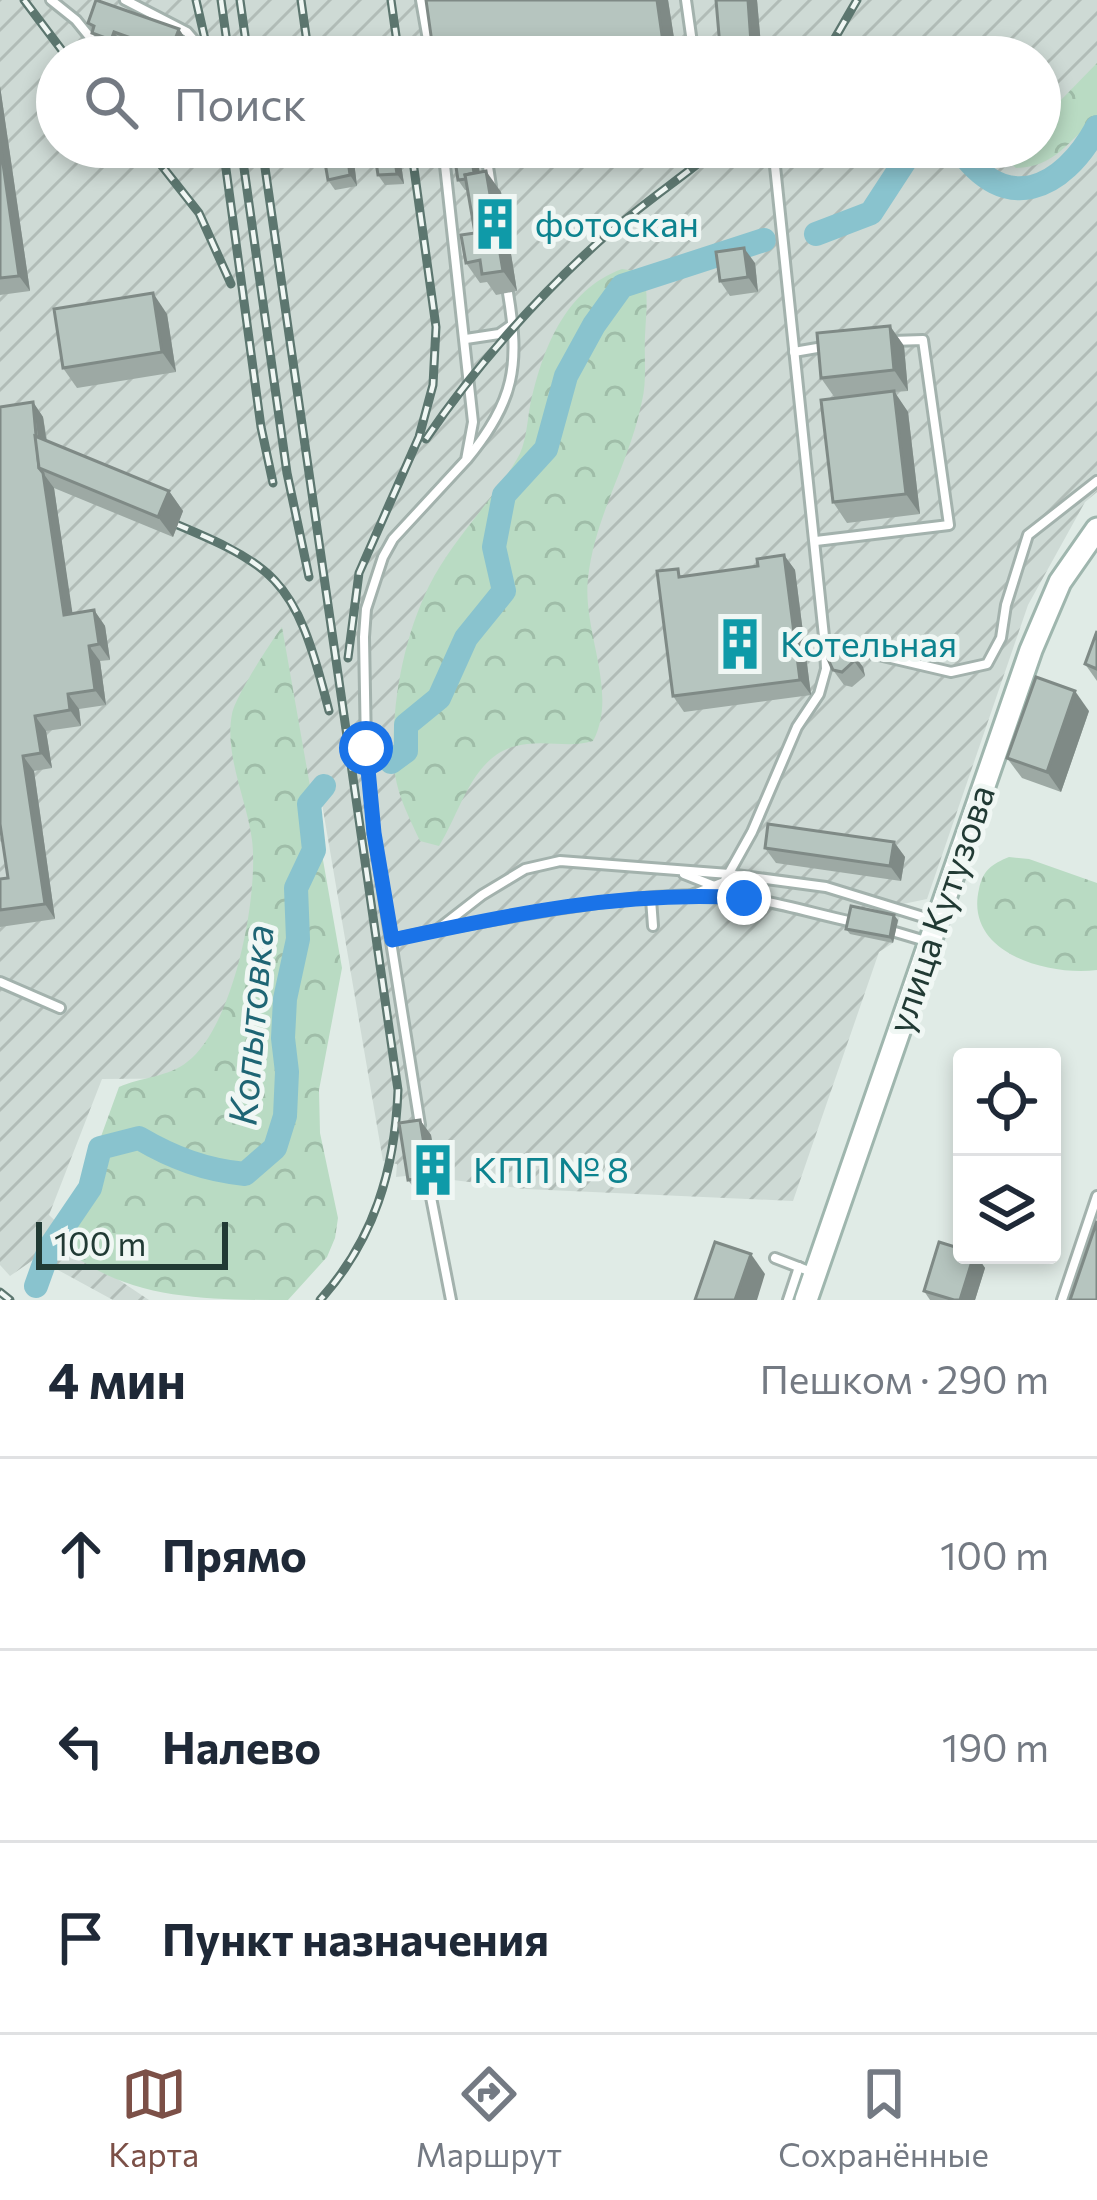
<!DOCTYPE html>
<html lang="ru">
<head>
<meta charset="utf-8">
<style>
  :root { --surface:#fff; --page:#f2f2f3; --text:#1f2937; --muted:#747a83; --line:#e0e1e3; --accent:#7c5047 }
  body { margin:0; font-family:Commissioner,sans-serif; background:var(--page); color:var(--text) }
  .controls { position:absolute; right:36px; bottom:36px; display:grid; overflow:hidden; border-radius:12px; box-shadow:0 6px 18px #0003 }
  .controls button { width:108px; height:108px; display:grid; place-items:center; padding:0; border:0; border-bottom:3px solid var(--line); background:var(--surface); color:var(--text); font:60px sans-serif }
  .scale { position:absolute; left:36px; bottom:30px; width:192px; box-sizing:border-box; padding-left:12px; border:6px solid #213a34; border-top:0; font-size:33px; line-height:42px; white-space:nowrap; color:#213a34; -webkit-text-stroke:9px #f0f7f4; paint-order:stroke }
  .stop { position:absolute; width:36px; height:36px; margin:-27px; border:9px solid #1a73e8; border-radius:50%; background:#fff }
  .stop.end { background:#1a73e8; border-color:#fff; box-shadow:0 3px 12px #0008 }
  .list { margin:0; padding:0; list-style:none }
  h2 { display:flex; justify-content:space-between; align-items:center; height:156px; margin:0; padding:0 48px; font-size:51px }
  h2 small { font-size:39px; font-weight:400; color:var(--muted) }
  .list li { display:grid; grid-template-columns:78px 1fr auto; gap:36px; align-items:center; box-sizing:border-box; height:192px; padding:0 48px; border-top:3px solid var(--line) }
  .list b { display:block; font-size:45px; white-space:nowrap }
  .list em { font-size:39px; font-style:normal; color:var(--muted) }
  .icon { flex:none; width:66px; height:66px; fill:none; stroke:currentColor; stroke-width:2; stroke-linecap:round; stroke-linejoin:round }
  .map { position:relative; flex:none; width:1097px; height:1300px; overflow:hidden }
  .search { position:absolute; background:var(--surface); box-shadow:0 6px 18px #0003; left:36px; right:36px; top:36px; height:132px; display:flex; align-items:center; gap:30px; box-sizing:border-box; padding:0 42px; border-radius:66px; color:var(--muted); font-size:45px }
  .sheet { height:732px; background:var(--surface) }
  nav { display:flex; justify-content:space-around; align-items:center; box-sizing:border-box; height:168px; border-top:3px solid var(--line); background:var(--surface); font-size:33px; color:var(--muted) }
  nav a { display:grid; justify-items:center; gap:6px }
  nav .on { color:var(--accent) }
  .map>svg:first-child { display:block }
</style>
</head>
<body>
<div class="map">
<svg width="1097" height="1300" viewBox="0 0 1097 1300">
  <defs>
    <pattern id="industrial-furrows" width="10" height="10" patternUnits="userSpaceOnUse" patternTransform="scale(3)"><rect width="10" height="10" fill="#cedad5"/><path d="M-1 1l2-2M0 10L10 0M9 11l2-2" fill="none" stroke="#b1bcb7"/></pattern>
    <pattern id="forest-crowns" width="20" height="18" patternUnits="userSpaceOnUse" patternTransform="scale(3)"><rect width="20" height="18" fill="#b9dbc3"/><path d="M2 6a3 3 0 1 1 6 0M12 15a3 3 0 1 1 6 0" fill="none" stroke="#9fbda8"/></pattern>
  </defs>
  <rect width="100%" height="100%" fill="#e0ebe6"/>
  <path fill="url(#industrial-furrows)" fill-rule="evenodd" d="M0,0h1097v492l-12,10 -57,103 -101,294 -24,5 -10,39 -14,9 -86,249 -267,-12 -73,-9 -14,2 1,10 -25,-17 -19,2 1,-13 -14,-3 -62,-363 -87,280 -132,1 -53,136 67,63 33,22h-36l-77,-42 -26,18 -10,-11zM57,57h983v90h-983z"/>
  <g fill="url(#forest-crowns)">
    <path d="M1097,63v55c-30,23 -41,49 -81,50l-16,-14 3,-7h37v-37l20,-9z"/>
    <path d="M622,269l21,3c6,22 3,42 2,64 -1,21 2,45 -3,65 -12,61 -47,114 -54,177 -6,54 31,114 5,163 -23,7 -42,0 -66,3 -54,5 -64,64 -88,102l-19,-5c-11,-24 -25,-50 -26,-77 -3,-58 9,-125 35,-178 23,-46 62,-83 88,-127 9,-14 10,-36 13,-53 12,-55 34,-116 92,-137z"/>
    <path d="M282,627l60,341 -23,122 1,43 18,85 -3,20 -8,19 -39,43c-87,0 -174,0 -236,-64l31,-50 36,-99c22,-10 50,-10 68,-25 47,-35 72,-167 65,-222 -5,-40 -28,-85 -20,-126 3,-17 38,-71 50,-87z"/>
    <path d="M1009,857l20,2 68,24v87c-50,6 -133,-17 -118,-81 4,-19 13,-25 30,-32z"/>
  </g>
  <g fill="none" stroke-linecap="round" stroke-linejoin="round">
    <g stroke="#89c3ce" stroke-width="24">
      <path d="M958,147c47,69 104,44 139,-20"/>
      <path d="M816,234l55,-21 43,-66"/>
      <path d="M391,762l15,-11v-26l33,-27 27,-60 38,-47 -10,-44 10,-52 42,-46 20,-73 28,-51 28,-39 142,-46"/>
      <path d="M36,1286l14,-39 40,-59 10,-40 39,-10c34,20 66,32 106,36l30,-26 10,-32 2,-44 -4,-34 2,-39 13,-60 -2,-51 18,-38 -5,-46 15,-18"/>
    </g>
    <g stroke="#a3b2ad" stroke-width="14">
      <g id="lane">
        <path d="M51,0l25,20 30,37"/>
        <path d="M125,0l62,32 6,7v18"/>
        <path d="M421,0l10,57"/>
        <path d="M686,0l8,57"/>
        <path d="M485,147l6,39"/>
        <path d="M773,147l52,499"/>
        <path d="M466,339l33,-5 14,-10"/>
        <path d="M794,352l29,-5"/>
        <path d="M467,459c48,-58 53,-94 41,-166"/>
        <path d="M816,541l133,-16 -26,-185 -31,1"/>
        <path d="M684,874l53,21"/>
        <path d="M689,896l35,-14 28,-50 45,-105 22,-33 7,-25 -1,-23h15l111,26 36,-8 14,-26 5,-33 22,-70 69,-54"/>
        <path d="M651,899l2,27"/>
        <path d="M442,929c87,-15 176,-34 266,-34 48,0 98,17 145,27"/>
        <path d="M885,929l44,13"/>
        <path d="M392,940l45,-10 45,-35 43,-26 35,-8 169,13 97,13 107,33"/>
        <path d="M0,982l60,26"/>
        <path d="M420,1125l-46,-291 -8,-86 -2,-111 2,-28 17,-52 10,-18 73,-79 7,-38 -30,-275"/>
        <path d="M429,1187l22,113"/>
        <path d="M775,1258l39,15"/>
        <path d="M788,1300l11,-33"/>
        <path d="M1062,1300l35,-104"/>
      </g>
    </g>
    <g stroke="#9fb6ae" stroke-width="27">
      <path id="secondary" d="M806,1300l225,-650 29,-68 37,-53"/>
    </g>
    <use href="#lane" stroke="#fff" stroke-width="8"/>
    <use href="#secondary" stroke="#fff" stroke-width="21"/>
    <g stroke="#5c766f" stroke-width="9">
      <g id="rail">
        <path d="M24,0l43,57"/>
        <path d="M196,0l13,57"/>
        <path d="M221,0l8,57"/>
        <path d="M240,0l8,57"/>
        <path d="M301,0l8,57"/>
        <path d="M391,0l8,57"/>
        <path d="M824,57l33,-57"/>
        <path d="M147,147l52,66 32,71"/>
        <path d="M223,147l38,280 12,56"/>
        <path d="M241,147l46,326 22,104"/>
        <path d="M262,147l136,943c-3,80 -24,150 -78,210"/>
        <path d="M426,439c49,-72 112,-143 177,-201 37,-32 78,-60 116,-91"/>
        <path d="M149,513c129,53 145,60 180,198"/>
        <path d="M348,658l11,-85 60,-136 14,-52 3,-58 -25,-180"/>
        <path d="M0,1292l10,8"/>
      </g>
    </g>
    <use href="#rail" stroke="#f0f7f4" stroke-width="4.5" stroke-dasharray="14" stroke-linecap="butt"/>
  </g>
  <g fill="#9da9a4">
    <path d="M426,0h242l9,57h-243z"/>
    <path d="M716,0h41l5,57h-35l-7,-10z"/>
    <path d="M88,23l91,6 10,15 -4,13h-33l-27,-10 -3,8 -20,-7z"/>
    <path d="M0,86l30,205 -30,4z"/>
    <path d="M393,147l7,10 4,27 -19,1 -7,-10z"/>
    <path d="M354,162l3,24 -22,4 -7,-10z"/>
    <path d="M480,172l21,20 16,99 -21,4 -9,-13 -7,1 -14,-20 9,-30 -7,-43h-3l-7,-10z"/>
    <path d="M755,263l3,29 -28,4 -10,-15z"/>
    <path d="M167,314l9,58 -99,16 -14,-20z"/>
    <path d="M890,326l14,20 4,45 -14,1 14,20 12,102 -73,9 -14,-21 2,-104 -14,-20z"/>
    <path d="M33,402l10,15 4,23 122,51 14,20 -10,26 -119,-49 18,126 22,-4 11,16 5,34 -10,1 6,44 -27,4 2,17 -35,5 6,37 -18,3 21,148 -55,8v-48l8,-1z"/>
    <path d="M784,555l11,15 16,125 -127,17 -11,-16 10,-120 75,-10z"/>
    <path d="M1097,631v50l-12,-17z"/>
    <path d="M842,646l21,21 2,9 -13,11 -8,-2 -11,-15z"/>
    <path d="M1089,711l-28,81 -39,-14 -15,-20z"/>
    <path d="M894,842l11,15 -4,24 -125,-18 -11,-15z"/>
    <path d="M898,920l-5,23 -43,-9 -4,-5z"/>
    <path d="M420,1120l11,15 2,13 17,15 3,17 -15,2 2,10 -21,3 -11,-15z"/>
    <path d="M962,1255h14l9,13 -10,32h-45l-6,-9z"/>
  </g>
  <g fill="#7f8a86">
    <path d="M657,0h11l9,57h-3l-11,-15z"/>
    <path d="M748,0h9l5,57 -11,-14z"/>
    <path d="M179,29l10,15 -4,13h-12l-3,-5z"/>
    <path d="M114,32l11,15 -3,8 -11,-15z"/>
    <path d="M0,86l30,205 -11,-15 -19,-133z"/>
    <path d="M393,147l7,10 4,27 -7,-10z"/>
    <path d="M470,147l6,1 6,39 -7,-10z"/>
    <path d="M347,152l7,10 3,24 -7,-11z"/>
    <path d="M486,171l15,21 16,99 -14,-20z"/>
    <path d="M744,248l11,15 3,29 -10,-15z"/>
    <path d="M153,293l14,21 9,58 -14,-20z"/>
    <path d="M890,326l14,20 4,45 -14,-21z"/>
    <path d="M894,391l14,21 12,102 -14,-20z"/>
    <path d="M33,402l10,15 8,56 -8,-3z"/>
    <path d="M43,473l11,15 21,142 -11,-15z"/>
    <path d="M169,491l14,20 -10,26 -15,-20z"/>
    <path d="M784,555l11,15 16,125 -11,-15z"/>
    <path d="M94,610l11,16 5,34 -11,-16z"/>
    <path d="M89,646l11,15 6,44 -11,-15z"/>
    <path d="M852,652l11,15 2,9 -11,-15z"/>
    <path d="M1075,691l14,20 -28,81 -14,-20z"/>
    <path d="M68,694l11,15 2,17 -11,-16z"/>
    <path d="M35,716l11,15 6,37 -11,-15z"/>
    <path d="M23,756l11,15 21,148 -10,-15z"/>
    <path d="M894,842l11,15 -4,24 -11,-15z"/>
    <path d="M894,915l4,5 -5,23 -3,-6z"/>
    <path d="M420,1120l11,15 5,30 -11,-15z"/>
    <path d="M440,1147l10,16 3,17 -11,-16z"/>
    <path d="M428,1167l10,15 2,10 -11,-15z"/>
    <path d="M751,1254l14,20 -8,26h-22z"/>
    <path d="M974,1255h2l9,13 -10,32h-15z"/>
  </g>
  <g fill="#b6c5bf" stroke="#7f8a86" stroke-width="3">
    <path d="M96,0l83,29 -9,23 -56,-20 -3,8 -19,-7 2,-7 -6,-3z"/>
    <path d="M426,0h231l6,42 -93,15h-136z"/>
    <path d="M716,0h32l3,43 -31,4z"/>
    <path d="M0,143l19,133 -19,2z"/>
    <path d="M393,147l4,27 -19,1 -4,-26z"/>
    <path d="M453,147h17l4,26 -9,2 1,4 -8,1z"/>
    <path d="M347,152l3,23 -22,5 -4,-23z"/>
    <path d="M486,171l17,100 -21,3 -2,-14 -14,3 -5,-28 14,-2 -10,-58z"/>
    <path d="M744,248l4,29 -28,4 -4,-29z"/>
    <path d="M153,293l9,59 -99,16 -9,-59z"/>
    <path d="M890,326l4,44 -73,8 -4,-45z"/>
    <path d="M894,391l12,103 -73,8 -12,-102z"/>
    <path d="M33,402l6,66 4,5 21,142 30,-5 5,34 -10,2 6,44 -27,4 2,16 -35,6 6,37 -18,3 22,148 -45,6v-31l8,-1 -8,-54v-417z"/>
    <path d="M35,436l134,55 -11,26 -119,-49z"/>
    <path d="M784,555l16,125 -127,16 -16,-125 21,-2 1,8 79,-11 -1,-7z"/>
    <path d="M1097,631v38l-12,-5z"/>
    <path d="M842,646l10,6 2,9 -12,11 -9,-2 -5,-11 2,-8z"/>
    <path d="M1036,677l39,14 -28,81 -40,-14z"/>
    <path d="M768,824l126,18 -4,24 -125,-18z"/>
    <path d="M851,906l43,9 -4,22 -44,-8z"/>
    <path d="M420,1120l5,30 15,-3 2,17 -14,3 1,10 -21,3 -9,-57z"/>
    <path d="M1097,1221v79h-27z"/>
    <path d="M715,1242l36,12 -16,46h-40z"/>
    <path d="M939,1242l23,7v6h12l-14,45h-6l-30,-9z"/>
  </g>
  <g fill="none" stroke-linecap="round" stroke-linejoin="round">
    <path stroke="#1a73e8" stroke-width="15" d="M366,748l8,85 18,107c115,-25 234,-50 352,-42"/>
  </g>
  <defs>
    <g id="building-bare" transform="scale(4.14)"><path d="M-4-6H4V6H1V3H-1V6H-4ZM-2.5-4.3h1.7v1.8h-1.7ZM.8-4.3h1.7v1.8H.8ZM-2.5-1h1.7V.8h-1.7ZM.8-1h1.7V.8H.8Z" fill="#0f9aa8" stroke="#f0f7f4" stroke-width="2.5" paint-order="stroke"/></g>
  </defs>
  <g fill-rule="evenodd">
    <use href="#building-bare" x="495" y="224"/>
    <use href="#building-bare" x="740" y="644"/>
    <use href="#building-bare" x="433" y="1170"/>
  </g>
  <g text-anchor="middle" stroke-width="10" stroke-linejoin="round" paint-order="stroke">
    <g font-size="36" fill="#0d838f" stroke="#f0f7f4" text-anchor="start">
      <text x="535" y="237">фотоскан</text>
      <text x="780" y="657">Котельная</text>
      <text x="473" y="1183">КПП № 8</text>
    </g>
    <g font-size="36" fill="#213a34" stroke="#f0f7f4">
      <text transform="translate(941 909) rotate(-71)" y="13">улица Кутузова</text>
    </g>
    <g font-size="39" font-style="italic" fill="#1e6574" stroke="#f0f7f4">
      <text transform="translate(251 1025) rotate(-85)" y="14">Копытовка</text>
    </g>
  </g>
</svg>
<div class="controls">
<button><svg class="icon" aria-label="locate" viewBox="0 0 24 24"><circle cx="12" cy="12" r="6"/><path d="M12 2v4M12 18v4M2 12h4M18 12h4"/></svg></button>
<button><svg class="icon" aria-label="layers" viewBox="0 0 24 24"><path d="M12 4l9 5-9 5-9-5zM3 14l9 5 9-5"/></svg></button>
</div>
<div class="scale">100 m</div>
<div class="stop" style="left:366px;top:748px"></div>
<div class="stop end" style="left:744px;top:898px"></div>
<div class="search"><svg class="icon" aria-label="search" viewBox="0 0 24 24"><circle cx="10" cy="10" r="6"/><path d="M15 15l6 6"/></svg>Поиск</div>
</div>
<section class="sheet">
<h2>4 мин<small>Пешком · 290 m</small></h2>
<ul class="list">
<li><svg class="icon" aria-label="ahead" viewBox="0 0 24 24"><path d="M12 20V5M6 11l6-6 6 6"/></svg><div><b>Прямо</b></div><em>100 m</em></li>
<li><svg class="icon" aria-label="left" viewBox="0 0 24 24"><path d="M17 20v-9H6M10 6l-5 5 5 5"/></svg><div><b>Налево</b></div><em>190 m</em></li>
<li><svg class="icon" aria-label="arrive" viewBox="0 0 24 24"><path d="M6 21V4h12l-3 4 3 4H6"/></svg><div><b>Пункт назначения</b></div></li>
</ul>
</section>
<nav>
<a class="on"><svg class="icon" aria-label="map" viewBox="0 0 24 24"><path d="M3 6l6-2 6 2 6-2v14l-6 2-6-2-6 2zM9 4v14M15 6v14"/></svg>Карта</a>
<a><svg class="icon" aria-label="directions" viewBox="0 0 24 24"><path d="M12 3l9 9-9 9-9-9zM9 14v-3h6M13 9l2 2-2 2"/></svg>Маршрут</a>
<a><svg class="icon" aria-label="saved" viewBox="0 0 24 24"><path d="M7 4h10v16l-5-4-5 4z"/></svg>Сохранённые</a>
</nav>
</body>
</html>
